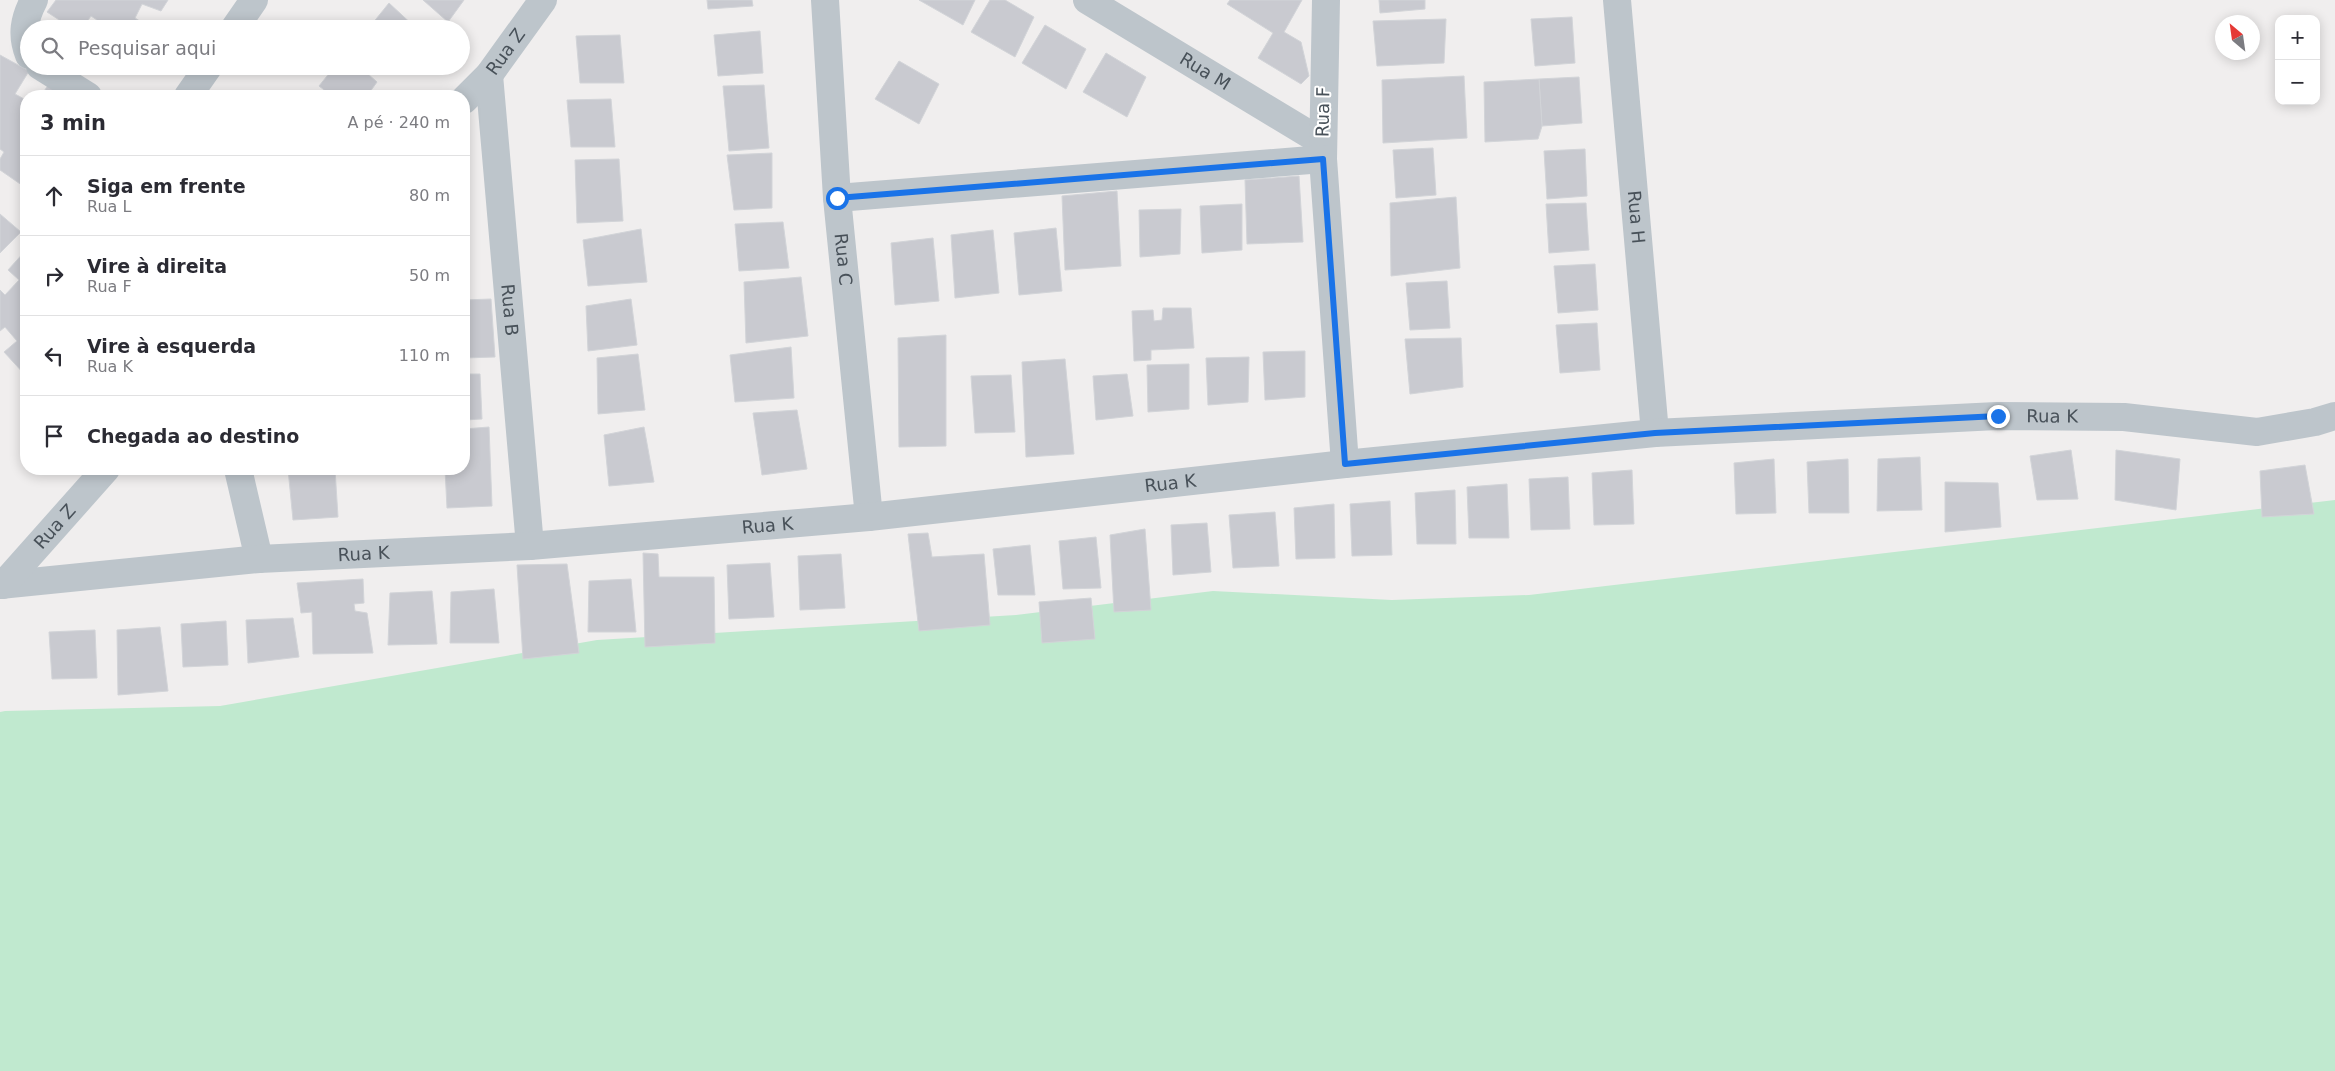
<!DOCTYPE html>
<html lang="pt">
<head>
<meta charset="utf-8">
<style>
  :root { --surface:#fff; --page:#f7f7f7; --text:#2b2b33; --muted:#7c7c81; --line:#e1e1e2 }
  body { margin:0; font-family:"DejaVu Sans",sans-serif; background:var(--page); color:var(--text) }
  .controls { position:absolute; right:15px; top:15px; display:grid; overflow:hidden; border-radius:10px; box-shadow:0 2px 12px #0003 }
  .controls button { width:45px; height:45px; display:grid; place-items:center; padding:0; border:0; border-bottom:1px solid var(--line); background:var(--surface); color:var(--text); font:25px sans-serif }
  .compass { position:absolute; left:2215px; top:15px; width:45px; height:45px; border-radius:50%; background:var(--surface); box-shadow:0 2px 12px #0003; rotate:331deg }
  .stop { position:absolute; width:15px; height:15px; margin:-11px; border:4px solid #1a73e8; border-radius:50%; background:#fff }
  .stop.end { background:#1a73e8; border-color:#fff; box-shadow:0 1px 5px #0008 }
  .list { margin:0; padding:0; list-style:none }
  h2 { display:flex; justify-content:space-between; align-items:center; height:65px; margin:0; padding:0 20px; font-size:21px }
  h2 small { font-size:16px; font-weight:400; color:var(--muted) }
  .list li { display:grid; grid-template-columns:32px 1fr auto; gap:15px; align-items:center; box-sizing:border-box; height:80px; padding:0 20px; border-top:1px solid var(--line) }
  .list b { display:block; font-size:19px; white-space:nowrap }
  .list p { margin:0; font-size:16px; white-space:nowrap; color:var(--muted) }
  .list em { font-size:16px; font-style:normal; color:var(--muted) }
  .icon { flex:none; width:28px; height:28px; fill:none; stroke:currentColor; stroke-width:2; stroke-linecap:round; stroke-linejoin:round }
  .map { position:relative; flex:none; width:2335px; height:1071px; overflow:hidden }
  .search { position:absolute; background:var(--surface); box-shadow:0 2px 12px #0003; left:20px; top:20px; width:450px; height:55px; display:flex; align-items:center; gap:12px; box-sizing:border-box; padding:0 18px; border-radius:28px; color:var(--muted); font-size:19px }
  .panel { position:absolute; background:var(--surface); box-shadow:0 2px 12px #0003; left:20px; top:90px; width:450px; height:385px; border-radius:20px }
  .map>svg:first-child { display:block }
</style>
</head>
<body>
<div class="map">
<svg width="2335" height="1071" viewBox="0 0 2335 1071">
  <rect width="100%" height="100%" fill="#f0eeee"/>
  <path fill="#c0e9cf" d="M2335,500v571h-2335v-359l5,-1 215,-5 377,-66 419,-25 197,-24 179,9 137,-5z"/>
  <g fill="#c9cad0" stroke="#d2d4d8">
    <path d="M56,0h112l-7,11 -19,-7 -7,14 17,11h-47l1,-3 -15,-10 -9,13h-9l-26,-17z"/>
    <path d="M423,0h41l-16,22z"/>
    <path d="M707,0h45l1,6 -45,3z"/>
    <path d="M919,0h56l-12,25z"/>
    <path d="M990,0h15l29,17 -19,40 -44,-25z"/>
    <path d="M1230,0h72l-18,32 17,10 8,34 -8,8 -43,-26 15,-25 -46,-29z"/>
    <path d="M1379,0h46v9l-45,4z"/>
    <path d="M389,3l28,26h-49z"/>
    <path d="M1572,17l3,46 -40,3 -4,-47z"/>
    <path d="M1446,19l-2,44 -67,3 -4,-45z"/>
    <path d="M1045,25l41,24 -20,40 -44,-26z"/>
    <path d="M760,31l3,42 -45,3 -4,-41z"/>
    <path d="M620,35l4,48h-44l-4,-47z"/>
    <path d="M1106,53l40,24 -19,40 -44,-25z"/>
    <path d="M0,55l29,16 -14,23 11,6v88l-26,-18v-11l4,-7 -4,-3z"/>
    <path d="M899,61l40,23 -20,40 -44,-25z"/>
    <path d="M335,66h24l18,16 -10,14h-35l-13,-10z"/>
    <path d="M1464,76l3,62 -84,5 -1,-63z"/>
    <path d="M1579,77l3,46 -40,3 -3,-47z"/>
    <path d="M1539,79l3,47 -4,13 -53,3 -1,-60z"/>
    <path d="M50,82l19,14h-28z"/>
    <path d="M764,85l5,63 -40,3 -6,-65z"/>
    <path d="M611,99l4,48h-44l-4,-47z"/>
    <path d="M1433,148l3,47 -40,3 -3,-48z"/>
    <path d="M1585,149l2,47 -40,3 -3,-48z"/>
    <path d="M772,153v55l-38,2 -7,-55z"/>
    <path d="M619,159l4,62 -46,2 -2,-63z"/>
    <path d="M1299,176l4,66 -56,2 -2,-64z"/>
    <path d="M1117,191l4,75 -56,4 -3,-74z"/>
    <path d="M1456,197l4,71 -69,8 -1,-73z"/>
    <path d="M1586,203l3,47 -40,3 -3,-49z"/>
    <path d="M1242,204v46l-40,3 -2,-47z"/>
    <path d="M1181,209l-1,45 -40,3 -1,-47z"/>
    <path d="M0,214l21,18 -21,21z"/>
    <path d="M783,222l6,46 -50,3 -4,-47z"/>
    <path d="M1056,228l6,63 -43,4 -5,-62z"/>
    <path d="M641,229l6,53 -59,4 -5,-46z"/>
    <path d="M993,230l6,63 -44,5 -4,-63z"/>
    <path d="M933,238l6,63 -44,4 -4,-62z"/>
    <path d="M26,250v126l-22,-24 13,-11 -12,-14 -5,4v-41l5,5 14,-15 -11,-10z"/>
    <path d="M464,250l4,37 -4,1z"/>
    <path d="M1595,264l3,46 -40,3 -4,-47z"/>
    <path d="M801,277l7,59 -62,7 -2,-61z"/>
    <path d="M1447,281l3,47 -40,2 -4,-47z"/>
    <path d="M491,299l4,58 -31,1v-58z"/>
    <path d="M631,299l6,46 -49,6 -2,-45z"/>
    <path d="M1163,308h28l3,40 -43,2v10l-17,1 -2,-50 21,-1 1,11 8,-1z"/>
    <path d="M1597,323l3,47 -40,3 -4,-48z"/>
    <path d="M946,335v111l-47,1 -1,-109z"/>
    <path d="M1461,338l2,49 -53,7 -5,-55z"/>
    <path d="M791,347l3,51 -59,4 -5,-47z"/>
    <path d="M1305,351v46l-40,3 -2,-48z"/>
    <path d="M638,354l7,56 -47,4 -1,-56z"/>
    <path d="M1249,357l-1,45 -40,3 -2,-47z"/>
    <path d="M1065,359l9,95 -48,3 -4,-95z"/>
    <path d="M1189,364v45l-41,3 -1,-47z"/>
    <path d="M464,374h16l2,45 -18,1z"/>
    <path d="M1127,374l6,42 -37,4 -3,-44z"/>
    <path d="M1011,375l4,57 -40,1 -4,-57z"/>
    <path d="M797,410l10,59 -45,6 -9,-62z"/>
    <path d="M489,427l3,79 -45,2 -2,-39h19v-40z"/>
    <path d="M644,427l10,55 -45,4 -5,-51z"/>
    <path d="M2071,450l7,49 -41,1 -7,-44z"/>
    <path d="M2116,450l64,9 -4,51 -61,-10z"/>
    <path d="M1920,457l2,53 -45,1 1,-52z"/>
    <path d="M1774,459l2,54 -40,1 -2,-51z"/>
    <path d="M1848,459l1,54h-40l-2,-51z"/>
    <path d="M2305,465l9,49 -52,3 -2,-46z"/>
    <path d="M288,469h47l3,48 -45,3z"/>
    <path d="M1632,470l2,54 -40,1 -2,-52z"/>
    <path d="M1568,477l2,52 -39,1 -2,-51z"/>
    <path d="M1945,482l53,1 3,44 -56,5z"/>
    <path d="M1507,484l2,54h-40l-2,-51z"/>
    <path d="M1455,490l1,54h-39l-2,-51z"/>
    <path d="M1390,501l2,54 -40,1 -2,-52z"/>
    <path d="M1334,504l1,54 -39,1 -2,-51z"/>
    <path d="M1275,512l4,54 -46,2 -4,-53z"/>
    <path d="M1207,523l4,49 -38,3 -2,-50z"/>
    <path d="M1145,529l6,81 -37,2 -4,-77z"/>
    <path d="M928,533l4,24 52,-3 6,71 -71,6 -11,-97z"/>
    <path d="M1096,537l5,51 -38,1 -4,-48z"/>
    <path d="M1030,545l5,50h-37l-5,-46z"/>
    <path d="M643,553l15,1 1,23h55l1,66 -70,4z"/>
    <path d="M841,554l4,54 -45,2 -2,-54z"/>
    <path d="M770,563l4,54 -45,2 -2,-54z"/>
    <path d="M567,564l12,89 -56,6 -6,-94z"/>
    <path d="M363,579l1,24 -10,1 1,7 12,2 6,40 -60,1 -1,-42 -11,1 -4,-30z"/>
    <path d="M631,579l5,53h-48l1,-51z"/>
    <path d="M494,589l5,54h-49l1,-51z"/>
    <path d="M432,591l5,53 -49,1 2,-52z"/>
    <path d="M1091,598l4,41 -53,4 -3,-41z"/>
    <path d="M293,618l6,39 -51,6 -2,-43z"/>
    <path d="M226,621l2,44 -45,2 -2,-43z"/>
    <path d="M160,627l8,64 -50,4 -1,-65z"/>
    <path d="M95,630l2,48 -45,1 -3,-47z"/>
  </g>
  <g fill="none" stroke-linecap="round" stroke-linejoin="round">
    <g stroke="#bdc5cb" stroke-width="28">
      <path id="s1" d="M825,0l12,198 32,319"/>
      <path id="s2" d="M1087,0l235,142"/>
      <path d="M1326,0l-3,159 22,305"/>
      <path id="s3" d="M1617,0l38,433"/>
      <path d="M234,29l20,-29"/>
      <path d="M29,55c-8,-20 -5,-36 5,-55"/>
      <path d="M40,66l48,30"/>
      <path id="s4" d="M489,75l41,471"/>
      <path d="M188,96l21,-30"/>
      <path id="s5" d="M464,100l25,-25 54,-75"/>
      <path d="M837,198l486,-39"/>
      <path d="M238,469l21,90"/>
      <path id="s6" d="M0,585l259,-26 271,-13 339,-29 476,-53 310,-31 342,-17 127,1 133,15 58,-10 20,-6"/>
      <path id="s7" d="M3,585l103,-116"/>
    </g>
  </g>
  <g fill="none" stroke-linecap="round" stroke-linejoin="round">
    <path stroke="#1a73e8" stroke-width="6" d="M837,198l486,-39 22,305 310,-31 343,-17"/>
  </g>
  <g text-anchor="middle" stroke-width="4" stroke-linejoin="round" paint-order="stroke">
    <g font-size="18" fill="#485159" stroke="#fff">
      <text dy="6" stroke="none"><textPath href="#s5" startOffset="64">Rua Z</textPath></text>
      <text dy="6" stroke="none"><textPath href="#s2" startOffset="138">Rua M</textPath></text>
      <text transform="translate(1323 112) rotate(-89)" y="6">Rua F</text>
      <text dy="6" stroke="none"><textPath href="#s3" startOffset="218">Rua H</textPath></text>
      <text dy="6" stroke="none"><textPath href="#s1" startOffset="260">Rua C</textPath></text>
      <text dy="6" stroke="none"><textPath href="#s4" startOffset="236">Rua B</textPath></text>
      <text dy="6" stroke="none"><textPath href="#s6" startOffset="2060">Rua K</textPath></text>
      <text dy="6" stroke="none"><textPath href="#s6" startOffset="1175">Rua K</textPath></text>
      <text dy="6" stroke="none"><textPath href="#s6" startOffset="770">Rua K</textPath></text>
      <text dy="6" stroke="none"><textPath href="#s7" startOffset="78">Rua Z</textPath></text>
      <text dy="6" stroke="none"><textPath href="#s6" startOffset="365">Rua K</textPath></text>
    </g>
  </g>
</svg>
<div class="controls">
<button>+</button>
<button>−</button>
</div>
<svg class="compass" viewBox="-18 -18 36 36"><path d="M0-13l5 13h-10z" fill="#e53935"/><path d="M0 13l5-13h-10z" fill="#7c7c81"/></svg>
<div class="stop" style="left:837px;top:198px"></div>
<div class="stop end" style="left:1998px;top:416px"></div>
<div class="search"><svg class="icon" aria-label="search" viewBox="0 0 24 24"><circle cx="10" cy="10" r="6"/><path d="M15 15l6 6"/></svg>Pesquisar aqui</div>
<section class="panel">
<h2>3 min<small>A pé · 240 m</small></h2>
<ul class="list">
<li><svg class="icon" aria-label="ahead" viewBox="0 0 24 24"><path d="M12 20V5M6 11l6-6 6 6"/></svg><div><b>Siga em frente</b><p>Rua L</p></div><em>80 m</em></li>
<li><svg class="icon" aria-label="right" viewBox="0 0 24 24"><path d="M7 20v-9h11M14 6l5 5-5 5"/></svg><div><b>Vire à direita</b><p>Rua F</p></div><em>50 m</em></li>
<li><svg class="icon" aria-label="left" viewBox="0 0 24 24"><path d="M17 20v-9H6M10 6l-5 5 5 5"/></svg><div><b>Vire à esquerda</b><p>Rua K</p></div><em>110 m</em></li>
<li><svg class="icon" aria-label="arrive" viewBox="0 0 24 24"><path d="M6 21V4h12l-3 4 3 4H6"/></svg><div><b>Chegada ao destino</b></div></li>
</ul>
</section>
</div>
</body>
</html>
